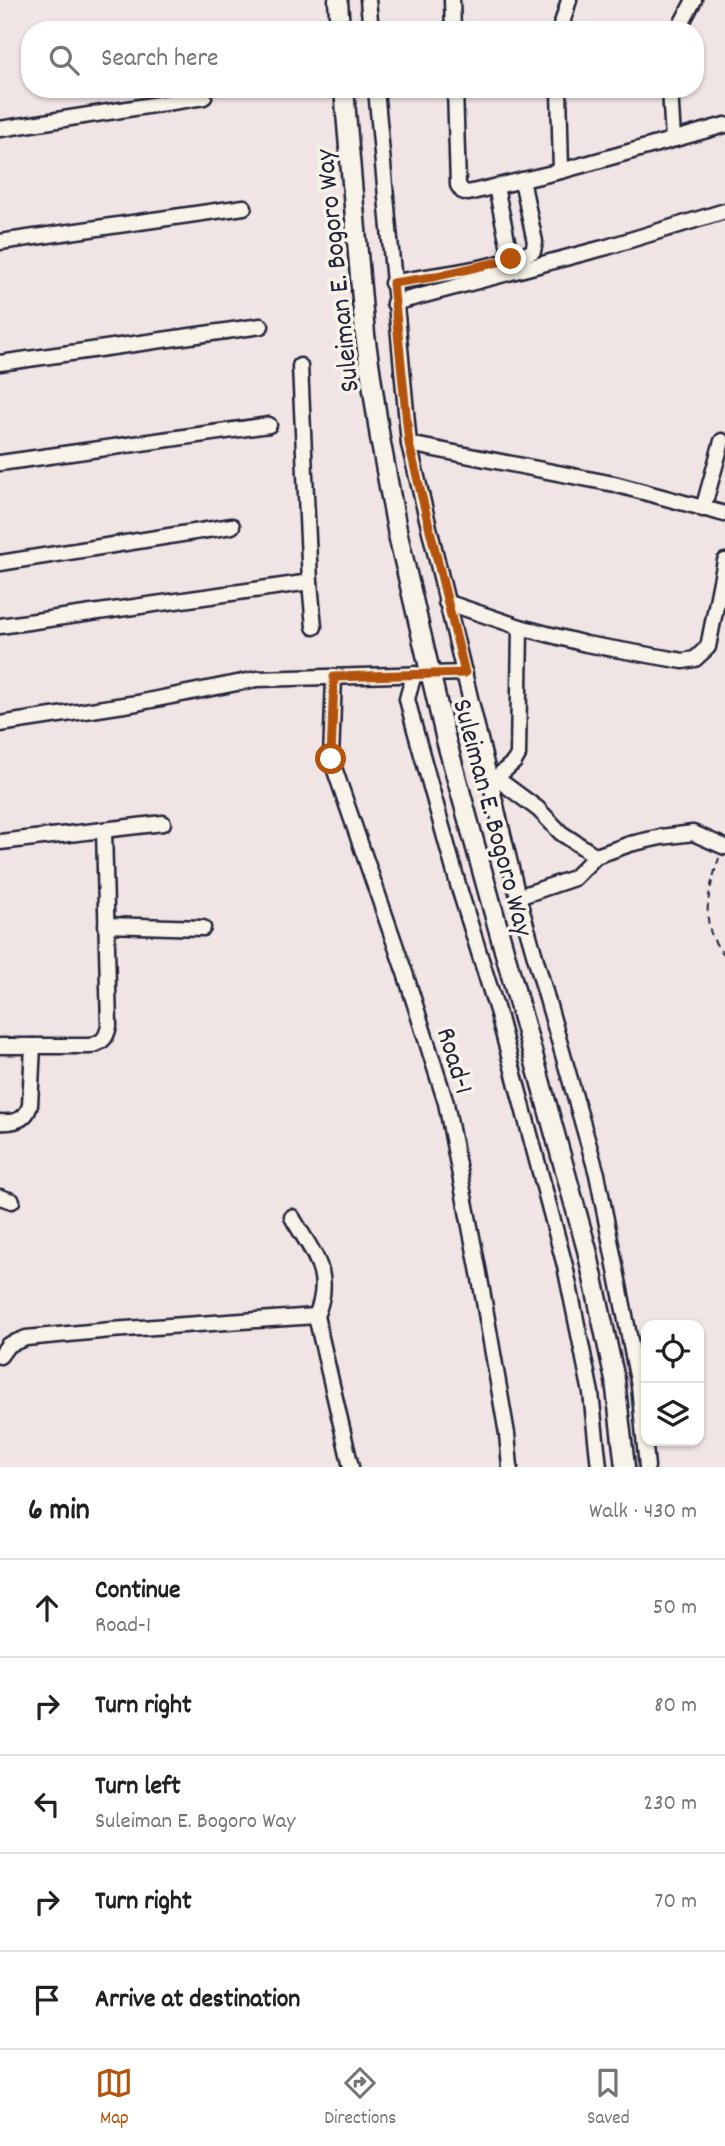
<!DOCTYPE html>
<html lang="en">
<head>
<meta charset="utf-8">
<style>
  :root { --surface:#fff; --page:#f6f6f6; --text:#222; --muted:#767676; --line:#e0e0e0; --accent:#b45309 }
  body { margin:0; font-family:Dekko,sans-serif; background:var(--page); color:var(--text) }
  .controls { position:absolute; right:21px; bottom:21px; display:grid; overflow:hidden; border-radius:14px; box-shadow:0 2px 5px #0004 }
  .controls button { width:63px; height:63px; display:grid; place-items:center; padding:0; border:0; border-bottom:2px solid var(--line); background:var(--surface); color:var(--text); font:35px sans-serif }
  .stop { position:absolute; width:21px; height:21px; margin:-16px; border:5px solid #b45309; border-radius:50%; background:#fff }
  .stop.end { background:#b45309; border-color:#fff; box-shadow:0 2px 7px #0008 }
  .list { margin:0; padding:0; list-style:none }
  h2 { display:flex; justify-content:space-between; align-items:center; height:91px; margin:0; padding:0 28px; font-size:30px }
  h2 small { font-size:23px; font-weight:400; color:var(--muted) }
  .list li { display:grid; grid-template-columns:46px 1fr auto; gap:21px; align-items:center; box-sizing:border-box; height:98px; padding:0 28px; border-top:2px solid var(--line) }
  .list b { display:block; font-size:26px; white-space:nowrap }
  .list p { margin:0; font-size:23px; white-space:nowrap; color:var(--muted) }
  .list em { font-size:23px; font-style:normal; color:var(--muted) }
  .icon { flex:none; width:38px; height:38px; fill:none; stroke:currentColor; stroke-width:2; stroke-linecap:round; stroke-linejoin:round }
  .map { position:relative; flex:none; width:725px; height:1467px; overflow:hidden }
  .search { position:absolute; background:var(--surface); box-shadow:0 2px 5px #0004; left:21px; right:21px; top:21px; height:77px; display:flex; align-items:center; gap:18px; box-sizing:border-box; padding:0 24px; border-radius:28px; color:var(--muted); font-size:26px }
  .sheet { height:581px; background:var(--surface) }
  nav { display:flex; justify-content:space-around; align-items:center; box-sizing:border-box; height:98px; border-top:2px solid var(--line); background:var(--surface); font-size:19px; color:var(--muted) }
  nav a { display:grid; justify-items:center; gap:4px }
  nav .on { color:var(--accent) }
  .map>svg:first-child { display:block }
</style>
</head>
<body>
<div class="map">
<svg width="725" height="1467" viewBox="0 0 725 1467">
  <rect width="100%" height="100%" fill="#f0e5e4"/>
  <filter id="ink" filterUnits="userSpaceOnUse"><feTurbulence type="fractalNoise" baseFrequency=".0143" numOctaves="2"/><feDisplacementMap in="SourceGraphic" scale="14" xChannelSelector="R" yChannelSelector="G"/><feConvolveMatrix kernelMatrix="1 2 1 2 8 2 1 2 1" color-interpolation-filters="sRGB"/></filter>
  <g filter="url(#ink)">
    <g fill="none" stroke-linecap="round" stroke-linejoin="round">
      <g stroke="#22223b" stroke-width="19">
        <g id="minor">
          <path d="M368,0l3,30"/>
          <path d="M452,0l1,30"/>
          <path d="M560,30l9,-30"/>
          <path d="M678,30l16,-30"/>
          <path d="M376,89l33,355 109,453 79,277 42,212 8,81"/>
          <path d="M455,89l3,96 4,6 6,2 93,-22 164,-46"/>
          <path d="M559,89l2,82"/>
          <path d="M670,89l3,50"/>
          <path d="M0,129l204,-32"/>
          <path d="M496,187l15,72"/>
          <path d="M0,242l244,-35"/>
          <path d="M392,283c42,-9 104,-13 141,-32l2,-9 -13,-62"/>
          <path d="M394,303l213,-56 118,-36"/>
          <path d="M0,363l261,-37"/>
          <path d="M300,366l10,216 4,45"/>
          <path d="M409,444l205,40 111,30"/>
          <path d="M0,463l269,-38"/>
          <path d="M703,509l19,-68"/>
          <path d="M0,563l232,-37"/>
          <path d="M446,602l74,25 66,17 97,17 12,-2 13,-12 17,-86"/>
          <path d="M0,626l310,-44"/>
          <path d="M414,674l-7,25 7,27 45,162 39,126 67,252 26,127 8,74"/>
          <path d="M334,677l-3,82 75,217 40,127 33,170 28,161 3,33"/>
          <path d="M0,724l137,-21 120,-24 208,-6"/>
          <path d="M496,778l42,31 23,24 35,23"/>
          <path d="M490,783l24,-21 4,-7 2,-128"/>
          <path d="M0,842l163,-19"/>
          <path d="M518,897l56,-19 22,-22 34,-12 31,-7 32,-4 32,14"/>
          <path d="M106,925l97,3"/>
          <path d="M0,1046h90c12,-4 16,-6 19,-20l-5,-196"/>
          <path d="M0,1122c15,1 26,-2 30,-17l3,-59"/>
          <path d="M0,1197l12,4"/>
          <path d="M292,1217c21,37 42,56 24,99l35,151"/>
          <path d="M0,1356l8,-11 18,-7 85,-8 205,-14"/>
        </g>
      </g>
      <g stroke="#22223b" stroke-width="23">
        <g id="major">
          <path d="M338,0l2,30"/>
          <path d="M344,89l21,246 15,103 18,97 48,205 141,510 28,130 10,87"/>
        </g>
      </g>
      <path stroke="#22223b" stroke-width="2" stroke-dasharray="7 5" stroke-linecap="butt" d="M719,858c-10,31 -22,70 6,97"/>
      <use href="#minor" stroke="#f7f3e8" stroke-width="14"/>
      <use href="#major" stroke="#f7f3e8" stroke-width="18"/>
    </g>
  </g>
  <g fill="none" stroke-linecap="round" stroke-linejoin="round" filter="url(#ink)">
    <path stroke="#b45309" stroke-width="9" d="M331,759l3,-82 131,-4 -56,-229 -16,-161 40,-6 78,-18"/>
  </g>
  <g text-anchor="middle" stroke-width="7" stroke-linejoin="round" paint-order="stroke">
    <g font-size="28" fill="#22223b" stroke="#f7f3e8">
      <text transform="translate(335 271) rotate(-96)" y="10">Suleiman E. Bogoro Way</text>
      <text transform="translate(495 817) rotate(75)" y="10">Suleiman E. Bogoro Way</text>
      <text transform="translate(457 1060) rotate(73)" y="10">Road-1</text>
    </g>
  </g>
</svg>
<div class="controls">
<button><svg class="icon" aria-label="locate" viewBox="0 0 24 24"><circle cx="12" cy="12" r="6"/><path d="M12 2v4M12 18v4M2 12h4M18 12h4"/></svg></button>
<button><svg class="icon" aria-label="layers" viewBox="0 0 24 24"><path d="M12 4l9 5-9 5-9-5zM3 14l9 5 9-5"/></svg></button>
</div>
<div class="stop" style="left:331px;top:759px"></div>
<div class="stop end" style="left:511px;top:259px"></div>
<div class="search"><svg class="icon" aria-label="search" viewBox="0 0 24 24"><circle cx="10" cy="10" r="6"/><path d="M15 15l6 6"/></svg>Search here</div>
</div>
<section class="sheet">
<h2>6 min<small>Walk · 430 m</small></h2>
<ul class="list">
<li><svg class="icon" aria-label="ahead" viewBox="0 0 24 24"><path d="M12 20V5M6 11l6-6 6 6"/></svg><div><b>Continue</b><p>Road-1</p></div><em>50 m</em></li>
<li><svg class="icon" aria-label="right" viewBox="0 0 24 24"><path d="M7 20v-9h11M14 6l5 5-5 5"/></svg><div><b>Turn right</b></div><em>80 m</em></li>
<li><svg class="icon" aria-label="left" viewBox="0 0 24 24"><path d="M17 20v-9H6M10 6l-5 5 5 5"/></svg><div><b>Turn left</b><p>Suleiman E. Bogoro Way</p></div><em>230 m</em></li>
<li><svg class="icon" aria-label="right" viewBox="0 0 24 24"><path d="M7 20v-9h11M14 6l5 5-5 5"/></svg><div><b>Turn right</b></div><em>70 m</em></li>
<li><svg class="icon" aria-label="arrive" viewBox="0 0 24 24"><path d="M6 21V4h12l-3 4 3 4H6"/></svg><div><b>Arrive at destination</b></div></li>
</ul>
</section>
<nav>
<a class="on"><svg class="icon" aria-label="map" viewBox="0 0 24 24"><path d="M3 6l6-2 6 2 6-2v14l-6 2-6-2-6 2zM9 4v14M15 6v14"/></svg>Map</a>
<a><svg class="icon" aria-label="directions" viewBox="0 0 24 24"><path d="M12 3l9 9-9 9-9-9zM9 14v-3h6M13 9l2 2-2 2"/></svg>Directions</a>
<a><svg class="icon" aria-label="saved" viewBox="0 0 24 24"><path d="M7 4h10v16l-5-4-5 4z"/></svg>Saved</a>
</nav>
</body>
</html>
